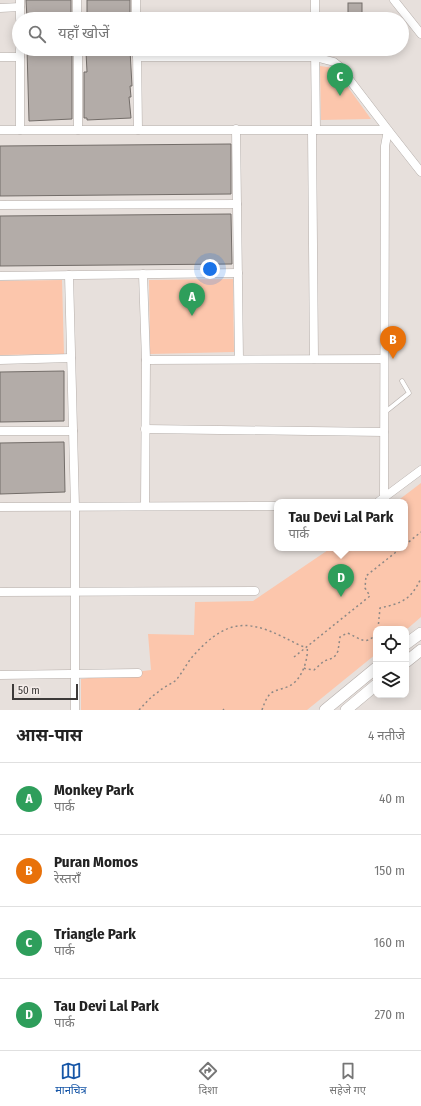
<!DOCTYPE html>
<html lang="hi">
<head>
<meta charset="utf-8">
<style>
  :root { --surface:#fff; --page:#f2f2f2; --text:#222; --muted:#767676; --line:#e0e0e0; --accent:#1656a7 }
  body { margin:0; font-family:"Fira Sans Condensed","Noto Sans Devanagari",sans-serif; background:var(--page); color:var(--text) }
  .controls { position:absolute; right:12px; bottom:12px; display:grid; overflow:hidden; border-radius:8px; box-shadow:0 2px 10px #0003 }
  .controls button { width:36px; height:36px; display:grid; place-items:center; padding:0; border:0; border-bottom:1px solid var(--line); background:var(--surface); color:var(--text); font:20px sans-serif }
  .scale { position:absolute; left:12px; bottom:10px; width:66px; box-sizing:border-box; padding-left:4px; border:2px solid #3d3a39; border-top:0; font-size:11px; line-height:14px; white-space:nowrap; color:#3d3a39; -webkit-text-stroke:3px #f5edea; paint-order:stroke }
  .you { position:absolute; left:210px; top:269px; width:14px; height:14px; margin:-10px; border:3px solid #fff; border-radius:50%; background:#1a73e8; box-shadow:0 0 0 6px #1a73e833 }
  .badge { display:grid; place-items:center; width:26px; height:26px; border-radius:50%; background:var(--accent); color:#fff; font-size:13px; font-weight:700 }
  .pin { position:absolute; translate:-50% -33px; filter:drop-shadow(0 1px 2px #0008) }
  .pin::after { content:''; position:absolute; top:21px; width:14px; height:12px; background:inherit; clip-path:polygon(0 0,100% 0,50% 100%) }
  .popup { position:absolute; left:274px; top:499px; width:134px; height:52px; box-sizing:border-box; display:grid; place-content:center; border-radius:8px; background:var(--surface); filter:drop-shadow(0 1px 3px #0005); font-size:13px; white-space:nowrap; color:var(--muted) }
  .popup b { font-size:15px; color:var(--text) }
  .popup::after { content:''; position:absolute; left:50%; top:100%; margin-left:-8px; border:8px solid transparent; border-top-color:var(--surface) }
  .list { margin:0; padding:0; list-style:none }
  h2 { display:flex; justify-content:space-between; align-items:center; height:52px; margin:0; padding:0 16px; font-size:17px }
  h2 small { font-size:13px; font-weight:400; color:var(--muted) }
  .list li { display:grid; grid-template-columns:26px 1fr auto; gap:12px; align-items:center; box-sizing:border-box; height:72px; padding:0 16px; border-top:1px solid var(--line) }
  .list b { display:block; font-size:15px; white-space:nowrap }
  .list p { margin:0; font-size:13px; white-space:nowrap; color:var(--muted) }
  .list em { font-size:13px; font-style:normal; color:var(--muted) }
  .icon { flex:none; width:22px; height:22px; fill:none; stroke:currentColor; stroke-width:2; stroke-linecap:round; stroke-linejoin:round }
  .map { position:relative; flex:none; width:421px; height:710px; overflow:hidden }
  .search { position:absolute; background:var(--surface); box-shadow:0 2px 10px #0003; left:12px; right:12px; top:12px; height:44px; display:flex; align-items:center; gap:10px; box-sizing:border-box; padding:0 14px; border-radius:22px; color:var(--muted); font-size:15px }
  .sheet { height:340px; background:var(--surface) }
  nav { display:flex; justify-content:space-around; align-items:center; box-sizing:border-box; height:56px; border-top:1px solid var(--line); background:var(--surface); font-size:11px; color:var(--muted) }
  nav a { display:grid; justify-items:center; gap:2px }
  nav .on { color:var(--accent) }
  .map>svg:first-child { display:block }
</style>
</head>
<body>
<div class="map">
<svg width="421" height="710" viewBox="0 0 421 710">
  <rect width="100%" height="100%" fill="#e7e0dc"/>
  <g fill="#fcc6ac">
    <path d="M320,66l14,2 37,51 -50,1z"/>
    <path d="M233,279l1,73 -84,2 -1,-74z"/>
    <path d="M62,280l2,74 -64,1v-74z"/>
    <path d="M421,483v134l-15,13 -30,-1v25l-69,56h-226v-31l70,-9 -3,-36 46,1 1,-33 58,-1 78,-53h74v-46h-9z"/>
  </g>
  <g fill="#b3aca8" stroke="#736d69">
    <path d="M26,0h45v19h-44z"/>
    <rect x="87" y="0" width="43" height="19"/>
    <rect x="348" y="3" width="14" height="15"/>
    <path d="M27,49h45v70l-43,2z"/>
    <path d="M130,50l2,36h-2l1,11h-2l2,21 -44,2v-2h-3v-46h3l-1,-20z"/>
    <path d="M231,144v50l-231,2v-50z"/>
    <path d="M231,214l1,50 -232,2v-50z"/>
    <path d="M64,371v50l-64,1v-50z"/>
    <path d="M64,442l1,50 -65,2v-51z"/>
  </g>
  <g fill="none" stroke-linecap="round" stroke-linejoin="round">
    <g stroke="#b6afab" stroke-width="5">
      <path id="lane" d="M384,413l25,-20 -7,-12"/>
    </g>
    <g stroke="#b6afab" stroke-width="9">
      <g id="street">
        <path d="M20,0v19"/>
        <path d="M77,0v19"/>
        <path d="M136,0v19"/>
        <path d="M315,0v19"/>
        <path d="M394,0l27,34"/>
        <path d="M0,8l20,-1"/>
        <path d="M20,49v81"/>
        <path d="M78,49v81"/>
        <path d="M137,49l1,81"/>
        <path d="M315,49l1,81"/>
        <path d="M0,57h20"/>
        <path d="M137,57h178l19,5 5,4 49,64 -3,16 -1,352"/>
        <path d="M236,129l3,230"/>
        <path d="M0,130h388l33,42"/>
        <path d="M312,130l2,229"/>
        <path d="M0,205l237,-1"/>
        <path d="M143,274l3,86 -1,146"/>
        <path d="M69,275l6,232v203"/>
        <path d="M0,276l238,-3"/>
        <path d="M0,360l71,-2"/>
        <path d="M146,360l238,-1"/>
        <path d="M145,429l239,3"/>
        <path d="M0,431h73"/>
        <path d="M378,502l43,-32"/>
        <path d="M0,507l277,-1"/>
        <path d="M0,592l255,-1"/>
        <path d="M0,675l138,-2"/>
      </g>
    </g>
    <g stroke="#b6afab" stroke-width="12">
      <g id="secondary">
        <path d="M406,644l15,-11"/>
        <path d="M406,662l15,-12"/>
        <path d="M325,710l51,-42"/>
        <path d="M346,710l30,-25"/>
      </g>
    </g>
    <g stroke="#8e8986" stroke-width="1.5" stroke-dasharray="2 3" stroke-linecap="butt">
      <path d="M405,545l16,-13"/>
      <path d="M378,629l2,-21c22,-5 31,-8 41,-30"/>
      <path d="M294,657l76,-61 -5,-8 1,-12 35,-28"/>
      <path d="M304,668l2,1 8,1 10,-9 9,-3 3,-3 2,-4 2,-14 7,-4c12,4 18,14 29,1"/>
      <path d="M223,709l1,1"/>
      <path d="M139,710c6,-6 11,-13 18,-17 5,-5 12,-8 18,-12 7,-7 11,-17 18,-25 39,-44 62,-34 108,-10l5,1"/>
      <path d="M262,710c2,-6 4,-12 9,-17 6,-4 14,-4 20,-8 11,-6 18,-27 16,-39"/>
    </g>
    <use href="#lane" stroke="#fff" stroke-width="4"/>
    <use href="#street" stroke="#fff" stroke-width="8"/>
    <use href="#secondary" stroke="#fff" stroke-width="11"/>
  </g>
</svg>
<div class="controls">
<button><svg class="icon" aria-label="locate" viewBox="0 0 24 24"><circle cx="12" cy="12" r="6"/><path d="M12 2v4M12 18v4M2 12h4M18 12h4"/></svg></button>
<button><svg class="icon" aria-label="layers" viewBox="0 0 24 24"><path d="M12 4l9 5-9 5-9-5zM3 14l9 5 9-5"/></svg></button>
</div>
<div class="scale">50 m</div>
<div class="you"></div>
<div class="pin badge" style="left:192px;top:316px;background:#2e9e5b">A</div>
<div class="pin badge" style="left:393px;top:359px;background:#e8710a">B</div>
<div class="pin badge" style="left:340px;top:96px;background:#2e9e5b">C</div>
<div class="pin badge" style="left:341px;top:597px;background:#2e9e5b">D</div>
<div class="popup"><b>Tau Devi Lal Park</b>पार्क</div>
<div class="search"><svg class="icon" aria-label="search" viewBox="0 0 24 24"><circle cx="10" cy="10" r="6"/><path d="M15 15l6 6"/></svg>यहाँ खोजें</div>
</div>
<section class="sheet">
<h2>आस-पास<small>4 नतीजे</small></h2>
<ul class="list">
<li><span class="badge" style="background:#2e9e5b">A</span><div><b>Monkey Park</b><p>पार्क</p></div><em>40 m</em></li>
<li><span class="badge" style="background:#e8710a">B</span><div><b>Puran Momos</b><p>रेस्तराँ</p></div><em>150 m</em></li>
<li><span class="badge" style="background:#2e9e5b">C</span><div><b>Triangle Park</b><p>पार्क</p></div><em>160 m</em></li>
<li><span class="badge" style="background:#2e9e5b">D</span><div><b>Tau Devi Lal Park</b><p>पार्क</p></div><em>270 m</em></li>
</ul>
</section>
<nav>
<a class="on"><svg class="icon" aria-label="map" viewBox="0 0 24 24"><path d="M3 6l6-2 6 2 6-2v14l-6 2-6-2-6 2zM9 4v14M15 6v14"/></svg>मानचित्र</a>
<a><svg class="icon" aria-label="directions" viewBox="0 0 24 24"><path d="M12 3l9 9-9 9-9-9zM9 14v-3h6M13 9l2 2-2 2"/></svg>दिशा</a>
<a><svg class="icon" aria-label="saved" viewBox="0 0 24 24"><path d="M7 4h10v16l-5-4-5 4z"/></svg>सहेजे गए</a>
</nav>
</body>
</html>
